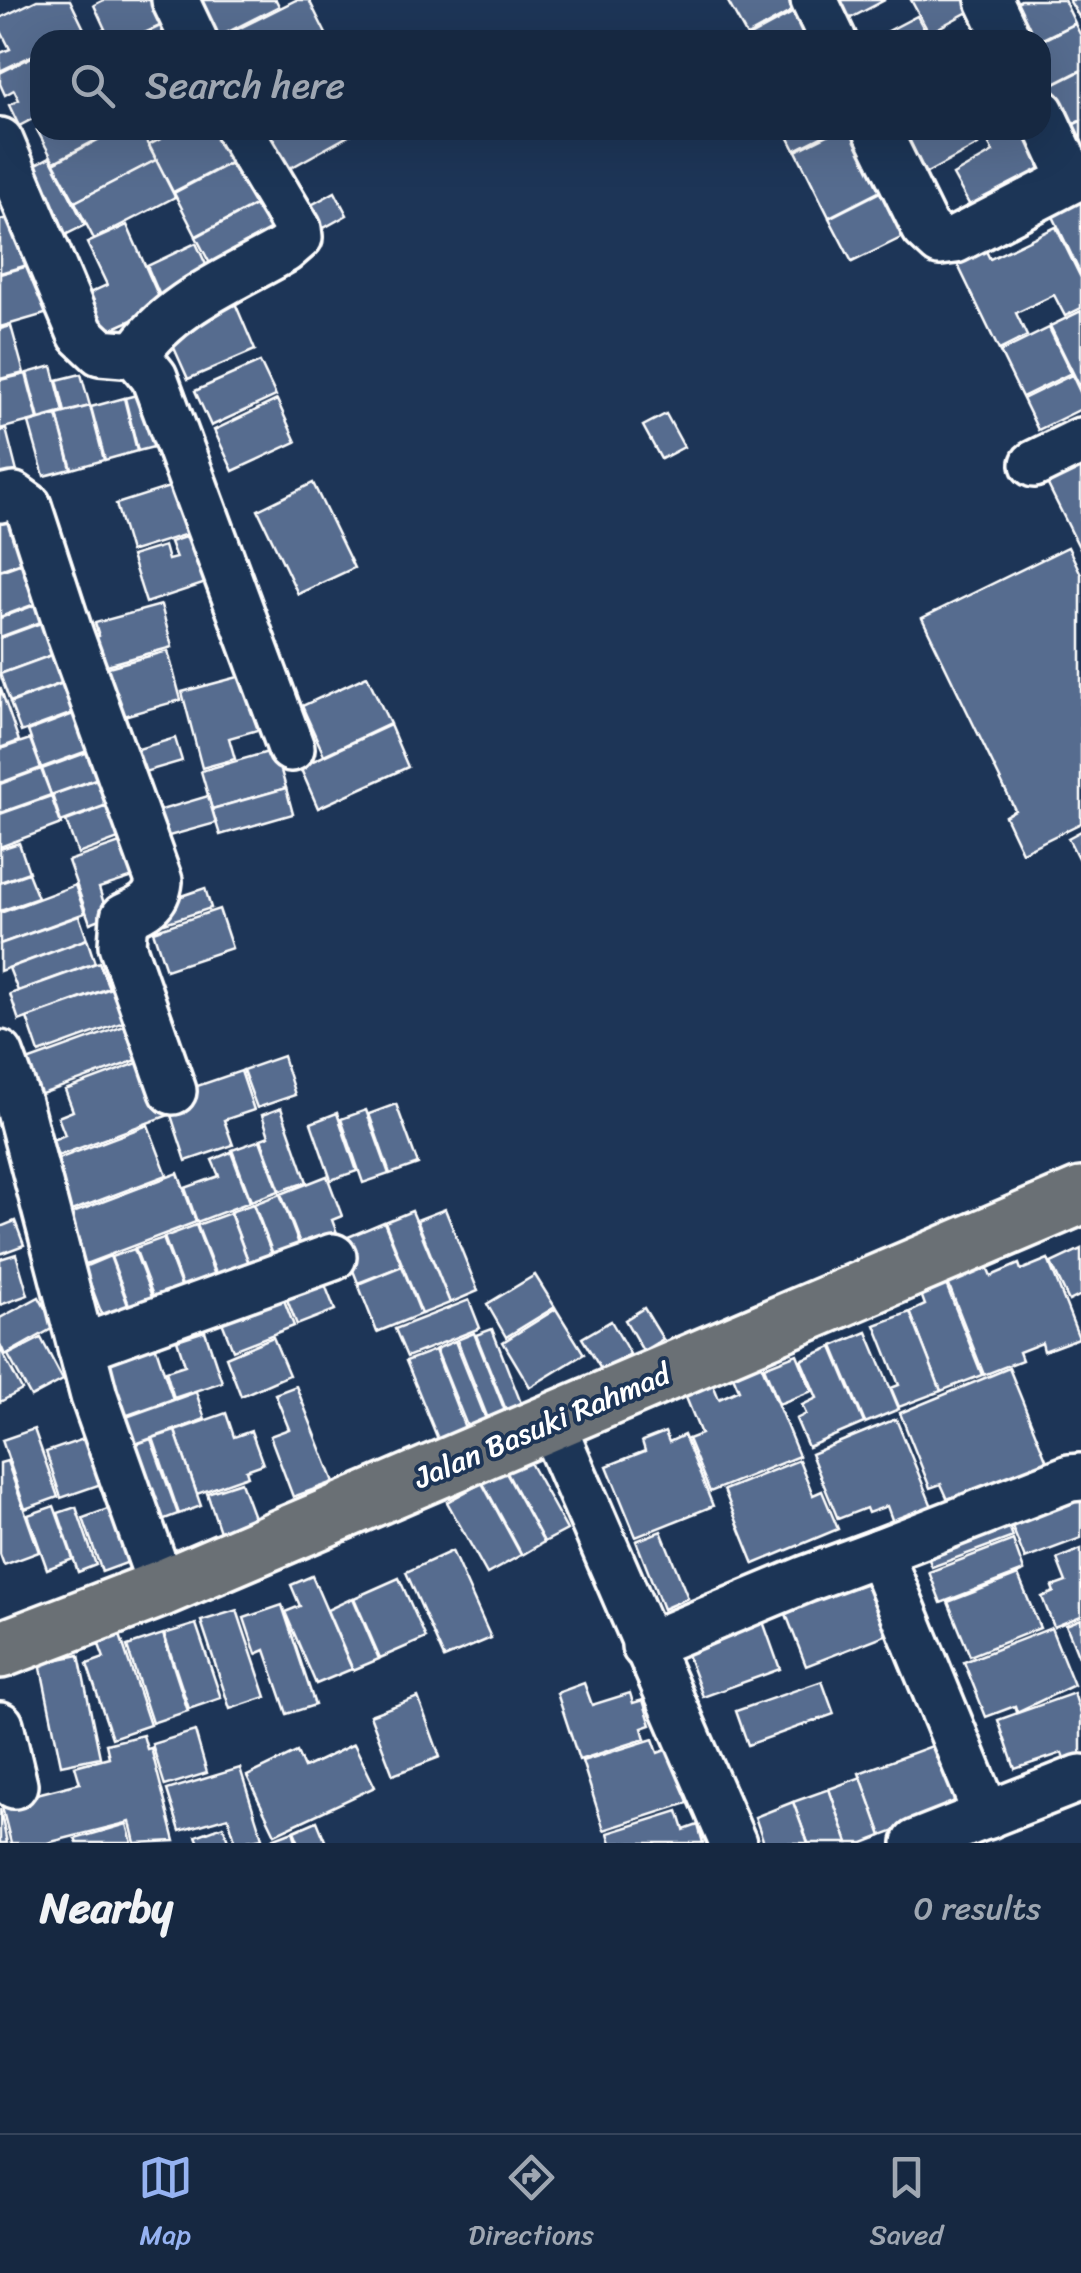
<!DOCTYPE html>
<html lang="en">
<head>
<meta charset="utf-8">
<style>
  :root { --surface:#162841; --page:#23344c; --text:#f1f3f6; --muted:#9ea6b1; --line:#35445a; --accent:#95b2f1 }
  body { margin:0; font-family:Sriracha,sans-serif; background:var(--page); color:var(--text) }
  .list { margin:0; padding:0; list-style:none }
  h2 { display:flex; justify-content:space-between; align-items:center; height:130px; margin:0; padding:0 40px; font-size:42px }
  h2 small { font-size:32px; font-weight:400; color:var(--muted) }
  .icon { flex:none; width:55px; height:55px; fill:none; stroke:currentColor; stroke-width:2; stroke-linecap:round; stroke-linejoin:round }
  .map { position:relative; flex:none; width:1081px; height:1843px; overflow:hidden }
  .search { position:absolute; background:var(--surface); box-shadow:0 10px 40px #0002; left:30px; right:30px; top:30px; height:110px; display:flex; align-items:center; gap:25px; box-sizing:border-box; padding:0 35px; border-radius:30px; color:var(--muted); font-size:38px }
  .sheet { height:290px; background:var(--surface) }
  nav { display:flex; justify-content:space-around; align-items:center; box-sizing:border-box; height:140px; border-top:2px solid var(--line); background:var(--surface); font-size:28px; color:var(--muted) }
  nav a { display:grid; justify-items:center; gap:5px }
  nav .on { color:var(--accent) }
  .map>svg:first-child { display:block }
</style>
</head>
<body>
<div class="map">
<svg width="1081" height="1843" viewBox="0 0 1081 1843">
  <rect width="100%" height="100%" fill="#1d3557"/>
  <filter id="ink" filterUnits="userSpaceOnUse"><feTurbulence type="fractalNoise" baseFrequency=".01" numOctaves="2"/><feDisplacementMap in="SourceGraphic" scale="20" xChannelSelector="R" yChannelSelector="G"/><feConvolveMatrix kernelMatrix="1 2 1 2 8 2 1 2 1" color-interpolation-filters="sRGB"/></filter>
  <g filter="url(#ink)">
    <g fill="#566c8f" stroke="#fff" stroke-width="2.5">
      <path d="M37,0h33l15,31 -20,9h-25v12l-40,19v-18l10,-4 -10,-20v-11z"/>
      <path d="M104,0h68l8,17 -51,23h-19l-16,-35z"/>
      <path d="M200,0h76l3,6 -61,31z"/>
      <path d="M296,0h13l20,40h-93l-4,-8z"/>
      <path d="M727,0h80l1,2 -61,34z"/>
      <path d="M831,0h54l-42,22z"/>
      <path d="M911,0h62l4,7 -48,26z"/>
      <path d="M1021,0h43l11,23 -35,17h-23l-15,-31z"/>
      <path d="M1069,0h12v20z"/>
      <path d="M809,4l20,36h-79l-2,-3z"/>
      <path d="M917,16l13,24h-59z"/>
      <path d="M179,17l11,23h-59z"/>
      <path d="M1075,24l6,12v34l-39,20 -1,-49z"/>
      <path d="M103,30l5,10h-40l17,-8 3,5z"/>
      <path d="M40,53v62l-21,11 -10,-21 10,-5 -5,-10 -9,5 -5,-11v-11z"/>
      <path d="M1081,71v49l-22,11 -18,-40z"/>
      <path d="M1081,121v45l-22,-34z"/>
      <path d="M40,129v1h75l-61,32 -17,-32z"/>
      <path d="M117,130h23l16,30 -81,42 -21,-39z"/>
      <path d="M178,130h49l14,27 -68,35 -24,-47z"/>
      <path d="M254,130h105l-83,46z"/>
      <path d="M785,130h50l-40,20z"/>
      <path d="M838,130h34l26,52 -69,35 -33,-66z"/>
      <path d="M899,130h72l7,15 -55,30z"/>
      <path d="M981,130h60l16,39 -83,44 -21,-38 40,-23z"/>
      <path d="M50,157l35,68 -28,14 -35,-67z"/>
      <path d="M242,157l22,43 -68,36 -22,-43z"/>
      <path d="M156,160l19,37 -81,42 -19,-37z"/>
      <path d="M898,183l23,45 -69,34 -23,-44z"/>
      <path d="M335,192l12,23 -41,23 -13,-23z"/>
      <path d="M1081,199v76l-29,-61z"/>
      <path d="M265,200l20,37 -70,36 -19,-36z"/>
      <path d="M25,213l13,49 -38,11v-53z"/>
      <path d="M127,225l36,81 -58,26 -18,-38 20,-9 -20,-42z"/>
      <path d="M1056,227l25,51v30l-16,8 -11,-21 -38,18 11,23 -28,14 -44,-91 28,-14 7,14z"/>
      <path d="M196,243l18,39 -50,23 -17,-39z"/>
      <path d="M39,263l13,49 -52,15v-53z"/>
      <path d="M235,303l20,47 -67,29 -21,-47z"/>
      <path d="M1081,311v78l-31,-63z"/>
      <path d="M11,326l13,47 -24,6v-50z"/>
      <path d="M1049,328l22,45 -49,24 -22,-45z"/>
      <path d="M260,362l16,34 -65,30 -16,-35z"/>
      <path d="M52,366l12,46 -25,7 -12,-46z"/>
      <path d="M26,374l12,45 -38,10v-49z"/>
      <path d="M81,374l9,32 -25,6 -8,-32z"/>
      <path d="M1072,375l9,19v15l-43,21 -15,-31z"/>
      <path d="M156,390l13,53 -31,8 -13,-53z"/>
      <path d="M124,398l13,53 -32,9 -14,-53z"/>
      <path d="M277,400l19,42 -63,29 -19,-41z"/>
      <path d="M90,406l14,54 -32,9 -15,-54z"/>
      <path d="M666,414l18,33 -23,12 -18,-33z"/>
      <path d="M57,415l14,54 -27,7 -15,-53z"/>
      <path d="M6,429l13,51 -19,5v-54z"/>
      <path d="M1081,458v93l-37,-74z"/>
      <path d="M185,482l15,48 -70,22 -14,-48z"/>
      <path d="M313,483l41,85 -56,26 -40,-84z"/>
      <path d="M9,508l18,52 -27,10v-59z"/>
      <path d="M197,533l15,48 -66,22 -15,-47 33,-10 4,14 8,-2 -6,-16z"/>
      <path d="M1068,547l13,27v249l-59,29 -17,-36 10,-6 -93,-192z"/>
      <path d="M28,561l15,40 -43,16v-46z"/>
      <path d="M43,602l6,17 -49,18v-19z"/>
      <path d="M161,605l11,42 -76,21 -7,-29 10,-3 -4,-13z"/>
      <path d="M49,620l11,32 -60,22v-36z"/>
      <path d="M168,651l13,49 -71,20 -13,-50z"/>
      <path d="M60,652l10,28 -60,22 -10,-28z"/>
      <path d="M253,673l15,54 -39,11 6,21 -33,9 -20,-76z"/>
      <path d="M367,676l23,48 -66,31 -22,-49z"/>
      <path d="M71,680l10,30 -60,22 -11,-29z"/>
      <path d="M0,687l19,54 -19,7z"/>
      <path d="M84,710l14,37 -57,21 -13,-37z"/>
      <path d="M390,725l18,42 -90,41 -18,-41z"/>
      <path d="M175,738l7,23 -58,17 -6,-23z"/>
      <path d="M30,739l11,29 -41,15v-34z"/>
      <path d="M99,748l10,26 -58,21 -9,-26z"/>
      <path d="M275,750l11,38 -74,21 -11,-38z"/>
      <path d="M41,769l10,26 -51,18v-29z"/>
      <path d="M111,774l9,26 -59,22 -9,-27z"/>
      <path d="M286,788l7,26 -73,21 -8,-26z"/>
      <path d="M51,796l10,28 -61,23v-33z"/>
      <path d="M208,796l8,27 -65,18 -7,-26z"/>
      <path d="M121,801l11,33 -54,20 -12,-33z"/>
      <path d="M1081,831v33l-13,-26z"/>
      <path d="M134,838l12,35 -47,15 9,28 -18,7 -22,-62z"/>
      <path d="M19,843l10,29 -29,10v-33z"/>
      <path d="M28,873l10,25 -38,13v-28z"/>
      <path d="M75,885l10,28 -85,31v-31z"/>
      <path d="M205,888l6,20 -46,15 -7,-19z"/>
      <path d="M219,909l13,39 -66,22 -13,-39z"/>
      <path d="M79,916l8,23 -87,32v-27z"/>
      <path d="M87,939l8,24 -77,28 -9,-23z"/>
      <path d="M99,962l10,26 -90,33 -9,-27z"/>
      <path d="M111,988l13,34 -85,31 -12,-35z"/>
      <path d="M124,1026l13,34 -98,35 -12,-34z"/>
      <path d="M283,1056l12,39 -38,13 -14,-38z"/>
      <path d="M148,1059l21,56 -111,41 -6,-16 13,-5 -7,-18 15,-6 -8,-21z"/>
      <path d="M241,1071l13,39 -30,10 9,25 -47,16 -21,-64z"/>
      <path d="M396,1104l22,60 -28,10 -21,-60z"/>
      <path d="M281,1108l26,74 -27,9 -19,-52 8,-3 -7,-21z"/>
      <path d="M366,1110l23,64 -26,9 -22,-64z"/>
      <path d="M337,1113l20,58 -26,9 -20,-57z"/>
      <path d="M148,1125l19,50 -101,38 -19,-50z"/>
      <path d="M260,1140l19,51 -28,10 -19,-51z"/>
      <path d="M231,1152l19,50 -53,20 -12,-34 34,-12 -7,-16z"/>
      <path d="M178,1173l18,49 -113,43 -18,-49z"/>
      <path d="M327,1176l15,40 -10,4 10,26 -36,13 -25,-65z"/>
      <path d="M280,1194l25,66 -26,10 -25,-66z"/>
      <path d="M253,1204l25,66 -23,9 -25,-67z"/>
      <path d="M445,1209l33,82 -28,12 -33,-83z"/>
      <path d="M412,1211l38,92 -28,11 -37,-92z"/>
      <path d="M230,1213l23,61 -32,12 -24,-61z"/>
      <path d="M15,1221l9,24 -24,9v-27z"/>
      <path d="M384,1222l18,44 -44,17 -17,-43z"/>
      <path d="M196,1225l23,61 -32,13 -23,-62z"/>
      <path d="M163,1238l23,61 -28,10 -23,-61z"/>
      <path d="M134,1249l23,61 -23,8 -23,-61z"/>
      <path d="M1081,1249v46l-12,6 -18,-38z"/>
      <path d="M16,1254l12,41 -28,10v-46z"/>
      <path d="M110,1256l23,63 -26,9 -23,-61z"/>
      <path d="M1048,1259l31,79 -35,13 -2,-8 -23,9 3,8 -38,15 -38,-97 39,-16 6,14 28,-12 2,6z"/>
      <path d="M402,1266l19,48 -44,18 -19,-48z"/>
      <path d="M320,1272l15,38 -38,15 -15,-38z"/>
      <path d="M535,1275l20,32 -49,30 -19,-33z"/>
      <path d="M944,1279l38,96 -41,16 -31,-79 15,-7 -6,-16z"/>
      <path d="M279,1287l15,39 -61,24 -15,-38z"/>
      <path d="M39,1297l16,30 -50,28 -5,-11v-26z"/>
      <path d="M469,1300l11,28 -73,29 -12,-28z"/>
      <path d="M644,1308l19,31 -20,12 -18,-31z"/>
      <path d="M556,1309l28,45 -54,33 -27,-45z"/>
      <path d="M910,1312l31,79 -42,16 -8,-19 8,-3 -24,-60z"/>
      <path d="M611,1321l19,33 -28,17 -20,-33z"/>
      <path d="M492,1329l29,74 -15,7 -30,-75z"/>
      <path d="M205,1331l17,51 -48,16 -8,-27 19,-6 -8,-25z"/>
      <path d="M867,1332l32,77 -34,14 -32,-77z"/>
      <path d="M151,1333l22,66 -48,17 -23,-66z"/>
      <path d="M474,1333l33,83 -17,8 -33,-84z"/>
      <path d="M273,1337l16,38 -48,21 -15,-39z"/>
      <path d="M41,1338l22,42 -32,17 -23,-42z"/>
      <path d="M455,1341l33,83 -19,7 -33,-82z"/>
      <path d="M832,1347l32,76 -56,24 -12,-28 10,-5 -4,-9 15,-7 -16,-38z"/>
      <path d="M0,1348l22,42 -22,12z"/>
      <path d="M435,1350l32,83 -27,11 -34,-83z"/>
      <path d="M797,1354l15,37 -33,13 -15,-37z"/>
      <path d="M761,1364l38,92 -89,36 -22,-53 13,-5 -16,-39 28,-11 6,15 20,-9 -6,-14z"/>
      <path d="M1009,1368l39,96 -98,40 -9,-20 -11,4 -30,-75z"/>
      <path d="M296,1386l38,96 -41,15 -23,-61 19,-7 -14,-35z"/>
      <path d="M196,1392l9,27 -78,28 -9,-27z"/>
      <path d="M226,1413l8,24 17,-6 12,33 -17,6 2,6 -51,18 -22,-63z"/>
      <path d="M896,1419l37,90 -39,16 -7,-19 -19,7 -2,-5 -28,11 -27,-65z"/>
      <path d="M34,1429l24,68 -33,12 -23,-69z"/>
      <path d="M175,1431l26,75 -22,8 -26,-76z"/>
      <path d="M665,1432l4,10 15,-7 29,71 -77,31 -29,-71 38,-15 -3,-10z"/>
      <path d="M92,1436l15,46 -46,16 -15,-46z"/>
      <path d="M151,1439l27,75 -24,9 -26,-76z"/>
      <path d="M528,1459l39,71 -23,12 -38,-71z"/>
      <path d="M799,1460l14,35 9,-4 16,38 -84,35 -30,-74z"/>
      <path d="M7,1461l32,91 -35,13 -4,-11v-91z"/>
      <path d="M505,1471l39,71 -22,13 -39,-72z"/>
      <path d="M1081,1480v58l-56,21 -20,-50z"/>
      <path d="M241,1482l14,38 -35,12 -13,-39z"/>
      <path d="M482,1483l39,72 -34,19 -40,-72z"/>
      <path d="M54,1506l19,53 -26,10 -19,-54z"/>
      <path d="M76,1507l20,58 -18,7 -20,-59z"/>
      <path d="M110,1508l19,54 -27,10 -19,-54z"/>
      <path d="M1003,1509l10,28 -81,30 -11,-27z"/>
      <path d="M661,1531l27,67 -25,11 -27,-68z"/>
      <path d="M1013,1540l11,31 -83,32 -12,-31z"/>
      <path d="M1081,1549v67l-27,11 -12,-30 12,-5 -2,-5 14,-5 -9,-23z"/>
      <path d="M452,1551l39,87 -47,20 -38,-86z"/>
      <path d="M1018,1575l22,53 -70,28 -22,-54z"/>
      <path d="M312,1576l40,93 -36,15 -31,-72 15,-6 -9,-21z"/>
      <path d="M872,1576l21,56 -87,34 -25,-65z"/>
      <path d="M399,1578l27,60 -46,20 -26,-60z"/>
      <path d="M353,1598l26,61 -26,11 -26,-60z"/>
      <path d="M282,1605l33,100 -28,9 -22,-64 -9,4 -12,-36z"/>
      <path d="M237,1610l29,87 -36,12 -29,-88z"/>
      <path d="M760,1613l20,56 -77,28 -21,-56z"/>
      <path d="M1081,1619v43l-15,-37z"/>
      <path d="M196,1624l25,74 -32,11 -25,-75z"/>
      <path d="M1051,1628l23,57 -57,27 -2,-6 -29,11 -22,-55z"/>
      <path d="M163,1634l25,77 -36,12 -25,-77z"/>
      <path d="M120,1635l30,90 -38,13 -25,-74 17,-6 -6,-16z"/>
      <path d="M79,1655l21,102 -39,8 -21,-102z"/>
      <path d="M822,1681l12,33 -86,31 -12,-34z"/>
      <path d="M584,1683l8,22 38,-12 3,10 10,-3 8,25 -9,3 3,11 -66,21 -22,-67z"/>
      <path d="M1074,1693l7,21v49l-13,5 -6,-15 -47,16 -17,-49z"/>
      <path d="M418,1697l22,60 -47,18 -23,-60z"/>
      <path d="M195,1731l12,42 -42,13 -13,-42z"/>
      <path d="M143,1735l4,14 4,-1 24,93 -40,2 -5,-21 -83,21h-36l-10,-40 79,-20 -5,-17 34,-9 -3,-13z"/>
      <path d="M653,1739l5,14 16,-6 17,55 -87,28 -22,-69z"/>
      <path d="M948,1740l23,63 -89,33 -23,-63z"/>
      <path d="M354,1744l21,43 -100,47 -28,-58 50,-24 7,16z"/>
      <path d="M240,1768l22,70 -26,5 -8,-26 -48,14 -13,-41z"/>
      <path d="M861,1777l21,59 -18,7h-16l-19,-54z"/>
      <path d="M829,1789l19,54h-40l-15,-41z"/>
      <path d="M793,1802l15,41h-44l-9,-26z"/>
      <path d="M0,1809l7,34h-7z"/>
      <path d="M678,1811l6,19 14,-5 5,18h-92l-3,-10z"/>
      <path d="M317,1821l9,22h-27l-5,-12z"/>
      <path d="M127,1824l5,19h-55l-2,-4z"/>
      <path d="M223,1826l6,17h-30l-3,-7z"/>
      <path d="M293,1831l4,12h-24l-1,-4z"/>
    </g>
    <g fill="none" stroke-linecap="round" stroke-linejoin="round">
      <g stroke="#fff" stroke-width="52">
        <g id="minor">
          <path d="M175,0l19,40"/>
          <path d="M814,0l19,40"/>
          <path d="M989,0l19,40"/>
          <path d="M1041,112l31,67"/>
          <path d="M877,130l48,98 15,14 15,-2 126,-65"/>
          <path d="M0,141l81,193 19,18 36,3 18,22 137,371"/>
          <path d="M136,355c33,-51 96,-75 148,-105l15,-13 -1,-8 -59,-99"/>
          <path d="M1034,464l47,-23"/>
          <path d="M0,499l14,-3 14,10 42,129 89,246c-2,22 -17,28 -35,36l-2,28 51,146"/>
          <path d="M0,1054l18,49 76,293 68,192"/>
          <path d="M81,1348l252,-91"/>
          <path d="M551,1423l182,420"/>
          <path d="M879,1552l191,-74 11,-1"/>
          <path d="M645,1646l161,-67 73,-27 108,264"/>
          <path d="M0,1725l14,60"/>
          <path d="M916,1843l165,-65"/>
        </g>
      </g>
      <g stroke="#fff" stroke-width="62">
        <path id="major" d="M0,1650l162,-62 919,-392"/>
      </g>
      <use href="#minor" stroke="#1d3557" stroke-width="45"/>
      <use href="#major" stroke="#6a7074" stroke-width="55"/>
    </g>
  </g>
  <g text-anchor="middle" stroke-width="8" stroke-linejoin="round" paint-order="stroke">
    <g font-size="30" fill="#fff" stroke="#1d3557">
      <text transform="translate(542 1426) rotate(-23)" y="10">Jalan Basuki Rahmad</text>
    </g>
  </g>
</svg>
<div class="search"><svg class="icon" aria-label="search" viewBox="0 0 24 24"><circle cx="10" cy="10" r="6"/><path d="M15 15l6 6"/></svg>Search here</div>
</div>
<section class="sheet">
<h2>Nearby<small>0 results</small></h2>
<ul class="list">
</ul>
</section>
<nav>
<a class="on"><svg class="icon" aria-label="map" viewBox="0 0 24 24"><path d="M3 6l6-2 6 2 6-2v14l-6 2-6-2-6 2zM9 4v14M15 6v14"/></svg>Map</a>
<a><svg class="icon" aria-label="directions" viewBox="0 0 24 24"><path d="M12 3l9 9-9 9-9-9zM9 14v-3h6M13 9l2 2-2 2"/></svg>Directions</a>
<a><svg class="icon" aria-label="saved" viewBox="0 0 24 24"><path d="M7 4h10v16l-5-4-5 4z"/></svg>Saved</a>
</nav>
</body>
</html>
